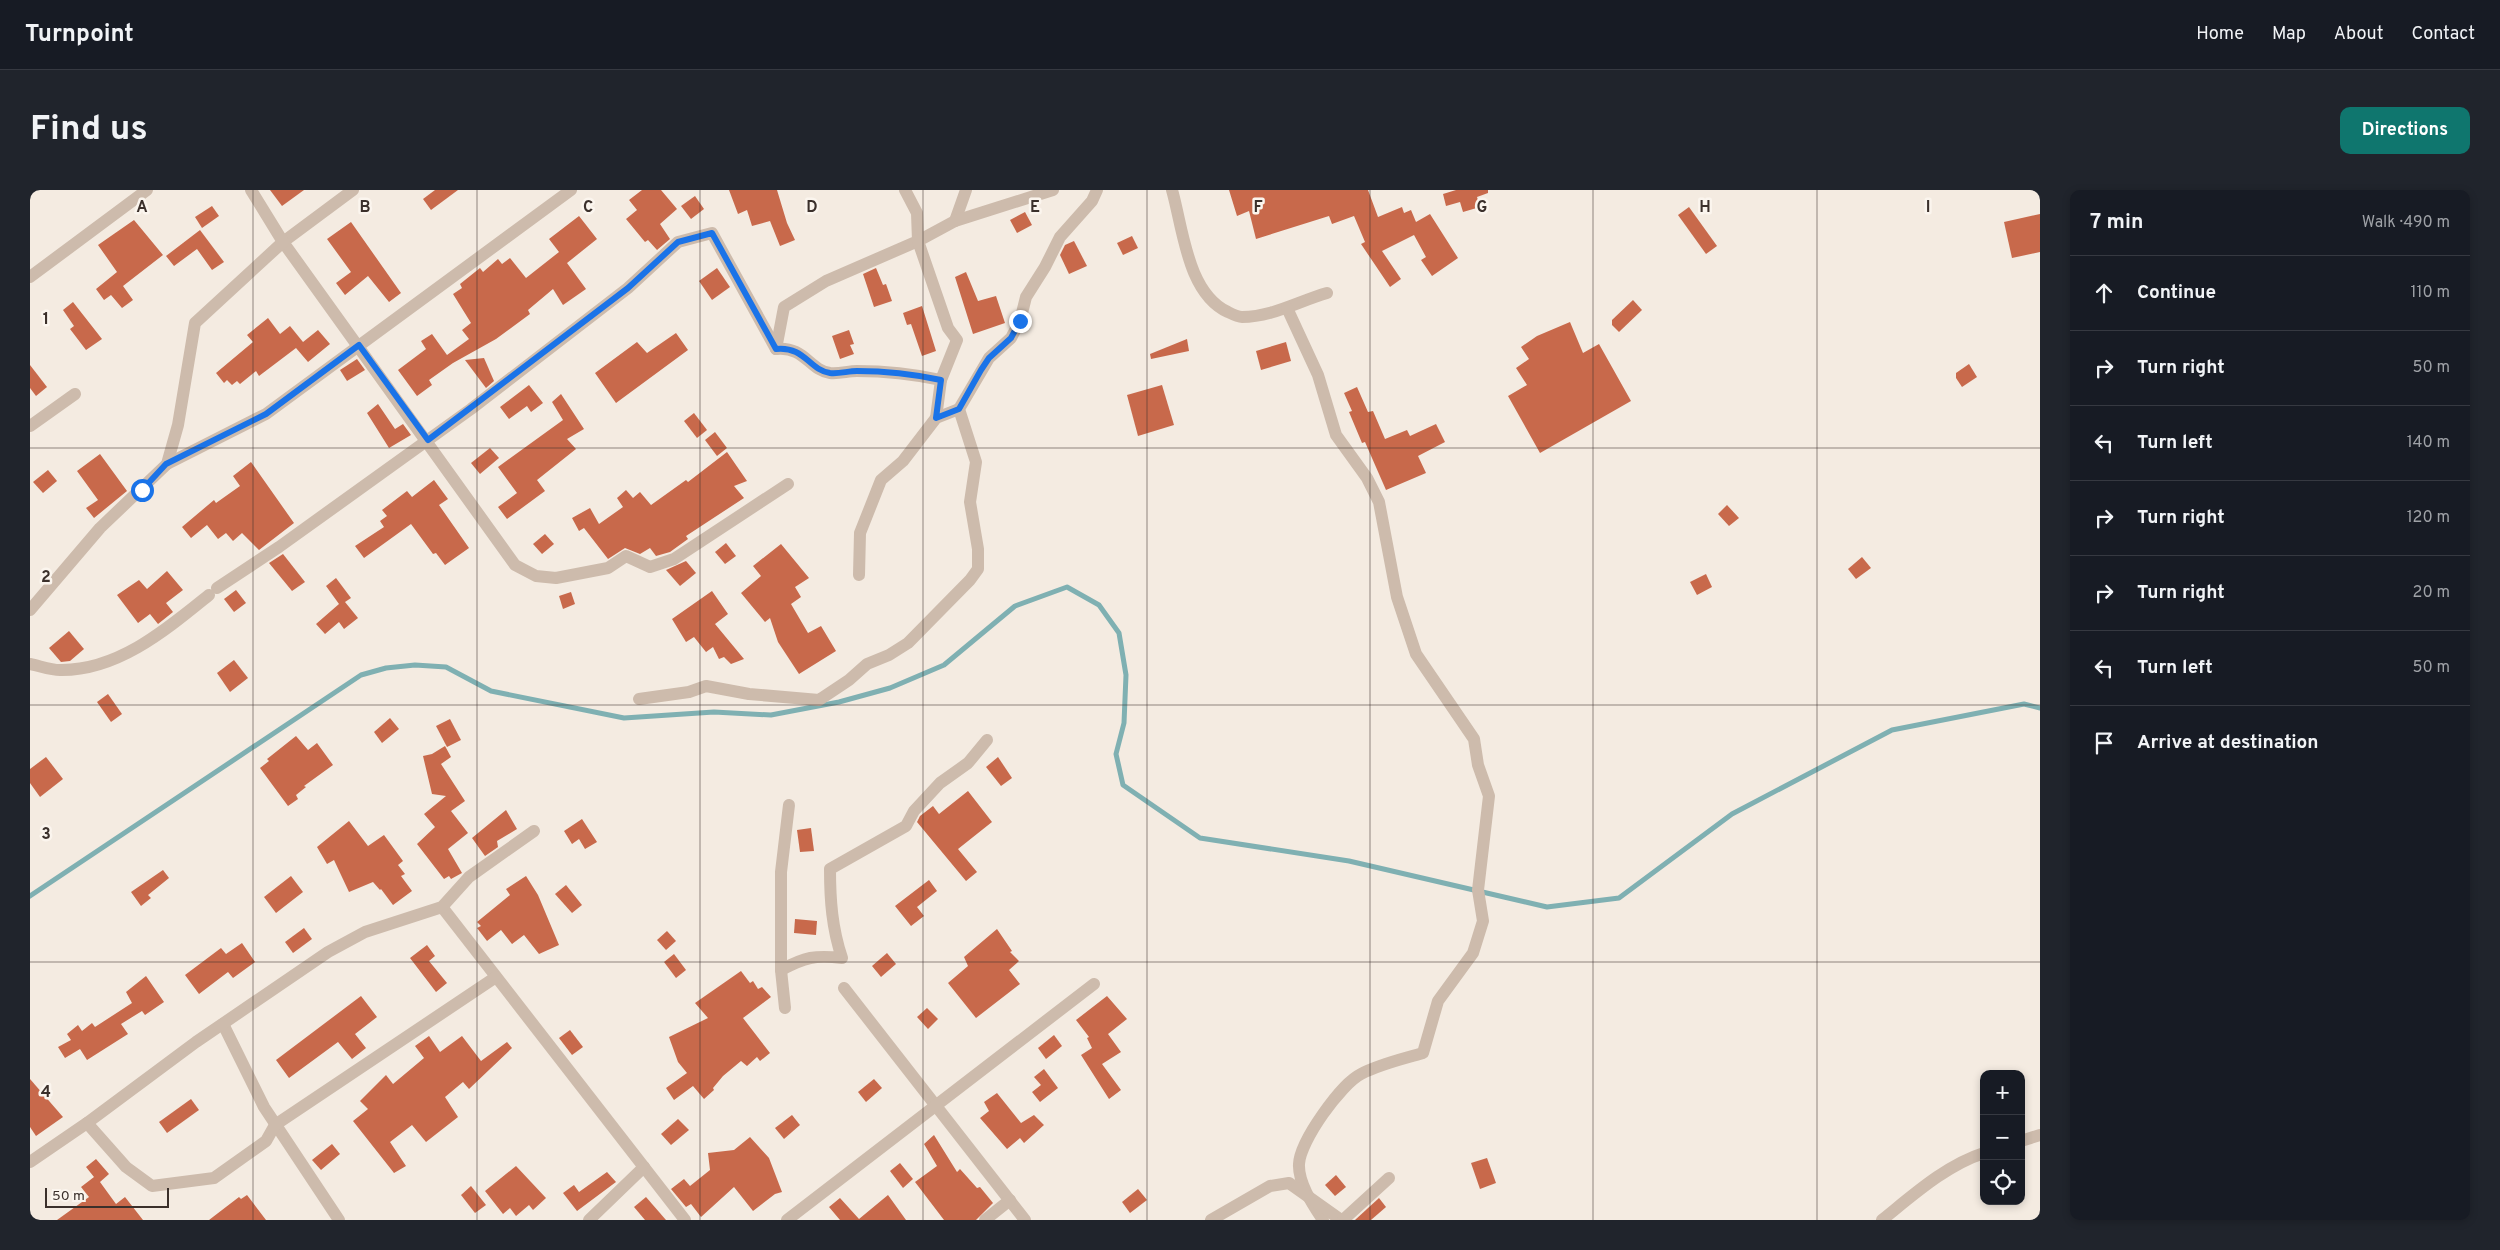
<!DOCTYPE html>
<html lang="en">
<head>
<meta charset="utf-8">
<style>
  :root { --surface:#171b24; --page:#20242c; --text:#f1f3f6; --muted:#9ea1a6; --line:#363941; --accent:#0f766e }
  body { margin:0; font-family:Overpass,sans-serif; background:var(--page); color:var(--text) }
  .controls { position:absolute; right:15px; bottom:15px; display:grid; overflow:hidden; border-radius:10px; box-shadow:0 2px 8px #0003 }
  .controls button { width:45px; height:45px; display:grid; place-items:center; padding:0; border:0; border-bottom:1px solid var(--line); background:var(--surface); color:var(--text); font:25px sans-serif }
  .scale { position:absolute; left:15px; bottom:12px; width:124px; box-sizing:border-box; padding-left:5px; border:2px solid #3b302b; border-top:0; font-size:14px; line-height:18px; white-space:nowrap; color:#3b302b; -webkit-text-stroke:4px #fbf5ee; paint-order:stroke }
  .stop { position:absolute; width:15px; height:15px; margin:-11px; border:4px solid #1a73e8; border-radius:50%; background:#fff }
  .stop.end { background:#1a73e8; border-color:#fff; box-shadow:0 1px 5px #0008 }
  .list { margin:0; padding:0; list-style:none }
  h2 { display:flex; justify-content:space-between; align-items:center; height:65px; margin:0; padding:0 20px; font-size:21px }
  h2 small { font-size:16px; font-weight:400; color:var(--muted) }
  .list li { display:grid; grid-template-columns:32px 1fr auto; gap:15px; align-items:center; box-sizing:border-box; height:75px; padding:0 20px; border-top:1px solid var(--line) }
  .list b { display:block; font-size:19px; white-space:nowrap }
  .list em { font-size:16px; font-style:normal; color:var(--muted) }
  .icon { flex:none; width:28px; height:28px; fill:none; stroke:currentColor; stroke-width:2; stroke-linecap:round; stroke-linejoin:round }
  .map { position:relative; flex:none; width:2010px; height:1030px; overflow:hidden; border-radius:10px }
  header { display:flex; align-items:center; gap:30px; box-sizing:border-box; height:70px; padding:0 25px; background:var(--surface); border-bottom:1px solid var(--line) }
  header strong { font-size:24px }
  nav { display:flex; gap:28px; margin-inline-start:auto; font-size:18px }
  .intro { display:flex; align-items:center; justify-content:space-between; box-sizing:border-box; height:120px; padding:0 30px }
  h1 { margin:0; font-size:35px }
  .button { padding:12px 22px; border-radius:10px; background:var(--accent); color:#fff; font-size:18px; font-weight:700 }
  main { display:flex; gap:30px; padding:0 30px }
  aside { flex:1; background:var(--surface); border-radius:10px; box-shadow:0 2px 8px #0003 }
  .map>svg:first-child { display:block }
</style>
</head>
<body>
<header>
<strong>Turnpoint</strong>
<nav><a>Home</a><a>Map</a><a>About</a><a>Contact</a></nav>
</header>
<div class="intro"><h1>Find us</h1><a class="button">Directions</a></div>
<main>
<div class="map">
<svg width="2010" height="1030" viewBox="0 0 2010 1030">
  <rect width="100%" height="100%" fill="#f4ebe1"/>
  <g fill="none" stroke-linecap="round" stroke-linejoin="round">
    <path stroke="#7fb0b2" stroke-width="5" d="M0,706l331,-221 25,-7 29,-3 31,2 45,24 133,27 90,-6 57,3 68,-13 51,-14 54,-23 71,-59 52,-19 32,18 20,28 7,42 -2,48 -8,31 7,31 77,53 149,23 198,46 72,-9 113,-84 160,-84 132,-26 16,4"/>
  </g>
  <g fill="#c8694b">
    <path d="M240,0h34l-22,16z"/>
    <path d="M405,0h23l-27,20 -8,-11z"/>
    <path d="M612,0h19l16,19 -17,15 10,15 -13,11 -9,-10 -3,2 -19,-23 11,-9 -8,-10z"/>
    <path d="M699,0h48l10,33 8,17 -15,6 -10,-25 -18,5 -5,-16 -9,4z"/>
    <path d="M1199,0h139l10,27 24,-10 2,6 7,-3 5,12 14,-8 28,44 -26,18 -11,-16 5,-3 -12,-22 -32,16 19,28 -11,8 -29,-43 4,-2 -11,-26 -22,8 -3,-8 -73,23 -7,-28 -12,5z"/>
    <path d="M1426,0h32v3l-11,4 3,10 -17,5 -3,-10 -14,4 -3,-12z"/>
    <path d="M665,6l9,13 -13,10 -10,-13z"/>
    <path d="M182,16l7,10 -17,12 -7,-11z"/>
    <path d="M1659,17l28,39 -11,8 -28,-39z"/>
    <path d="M995,22l7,13 -15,8 -7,-13z"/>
    <path d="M2010,24v38l-28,6 -8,-36z"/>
    <path d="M549,26l18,23 -30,24 19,26 -23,16 -10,-16 -25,21 2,4 -34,25 -43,24 -24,17 3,5 -15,11 -19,-26 28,-21 -5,-8 11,-7 15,21 22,-16 -7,-9 9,-7 -18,-29 9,-6 -2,-4 20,-16 3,4 15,-13 4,5 8,-6 16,20 33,-26 -10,-13z"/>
    <path d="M104,30l29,35 -40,31 10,14 -11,8 -11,-13 -7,5 -8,-11 21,-17 -19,-27z"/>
    <path d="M321,32l50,71 -12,9 -21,-26 -23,19 -9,-12 15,-11 -24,-33z"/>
    <path d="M170,40l24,32 -12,8 -15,-21 -23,17 -8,-10z"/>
    <path d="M1102,46l6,12 -15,7 -6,-12z"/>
    <path d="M1044,51l13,25 -18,8 -9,-19 5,-10z"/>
    <path d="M687,78l13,19 -18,13 -13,-19z"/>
    <path d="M846,78l7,17 3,-1 6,17 -18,6 -11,-33z"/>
    <path d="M936,82l12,29 18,-5 9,27 -32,11 -18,-57z"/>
    <path d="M1603,110l9,10 -23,22 -7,-7v-5z"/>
    <path d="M43,112l29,37 -16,11 -16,-21 4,-3 -11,-16z"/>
    <path d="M892,116l14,45 -14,5 -11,-32 -4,1 -4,-12z"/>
    <path d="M238,128l12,16 10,-8 13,16 15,-12 12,14 -22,18 -12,-14 -37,28 -3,-5 -16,13 -3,-3 -5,4 -5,-5 -3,3 -8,-10 37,-31 -6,-7z"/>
    <path d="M1540,132l13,31 16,-9 32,57 -91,52 -32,-57 19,-11 -11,-17 13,-9 -8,-12 16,-11z"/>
    <path d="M819,140l5,14 -4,1 4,9 -14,5 -8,-23z"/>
    <path d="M646,143l12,17 -72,53 -21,-30 42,-31 10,11z"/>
    <path d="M1157,149l2,12 -38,8 -1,-5z"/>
    <path d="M1256,152l5,19 -30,9 -5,-19z"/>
    <path d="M454,168l10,23 -8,7 -21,-28z"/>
    <path d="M327,169l8,11 -18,11 -7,-11z"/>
    <path d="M1939,174l8,13 -15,10 -6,-9v-5z"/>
    <path d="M0,175l17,22 -11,9 -6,-8z"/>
    <path d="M499,195l14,18 -12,9 -4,-6 -18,13 -9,-12z"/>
    <path d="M1132,195l12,40 -36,11 -11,-41z"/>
    <path d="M1327,197l11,25 5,-1 12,28 22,-9 3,6 26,-12 9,18 -27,14 8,17 -40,17 -21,-48 -3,1 -13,-31 3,-1 -8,-18z"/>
    <path d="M531,204l23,35 -17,10 9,10 -39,31 8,11 -38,28 -9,-12 19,-14 -19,-26 65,-47 -11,-18z"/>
    <path d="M348,214l17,25 8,-5 8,11 -22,13 -22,-35z"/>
    <path d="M664,223l13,17 -10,8 -13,-17z"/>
    <path d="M685,242l12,16 -10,8 -12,-16z"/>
    <path d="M460,258l9,10 -19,16 -9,-11z"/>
    <path d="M697,262l20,29 -13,5 10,12 -58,38 2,3 -18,13 -14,4 -6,-8 -10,6 -15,-6 -17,11 -24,-31 -5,3 -7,-13 18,-10 9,16 24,-17 -6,-9 9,-8 7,8 7,-6 11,13 35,-25 2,2z"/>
    <path d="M70,264l27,37 -33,27 -8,-10 12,-8 -21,-29z"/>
    <path d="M221,272l43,61 -35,27 -17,-17 -9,8 -7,-8 -8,6 -11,-14 -16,13 -9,-11 32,-27 2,3 24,-17 -7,-10z"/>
    <path d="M18,280l9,11 -14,12 -10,-11z"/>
    <path d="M404,290l14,19 -9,6 30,43 -24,17 -9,-12 -3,1 -22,-30 -47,34 -9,-12 29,-19 -4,-6 7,-5 -5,-6 25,-19 5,6z"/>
    <path d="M1697,315l12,13 -10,8 -11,-12z"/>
    <path d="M515,344l9,10 -12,10 -9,-10z"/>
    <path d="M696,353l10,13 -11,8 -10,-12z"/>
    <path d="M751,354l28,34 -14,9 6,10 -10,7 17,29 13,-7 15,25 -37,23 -21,-32 -8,-24 -5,4 -24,-29 20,-17 -8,-10z"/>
    <path d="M253,364l22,28 -13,9 -23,-28z"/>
    <path d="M1832,367l9,11 -15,11 -8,-10z"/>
    <path d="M656,371l10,12 -16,13 -14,-16z"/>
    <path d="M137,381l16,19 -17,13 7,9 -15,12 -8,-10 -12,9 -21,-28 22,-15 8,9z"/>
    <path d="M1676,384l6,13 -15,8 -7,-13z"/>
    <path d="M306,388l15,20 -6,4 13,16 -14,11 -5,-7 -14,12 -9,-10 23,-20 -13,-18z"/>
    <path d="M206,400l10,13 -12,9 -10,-13z"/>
    <path d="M682,401l16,23 -13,10 29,35 -13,5 -7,-7 -5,2 -6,-12 -7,5 -12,-15 -8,5 -14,-23z"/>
    <path d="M541,402l4,12 -12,5 -4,-13z"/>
    <path d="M39,441l15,18 -14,12 -9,1 -12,-14z"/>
    <path d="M204,470l14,18 -18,14 -13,-19z"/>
    <path d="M78,504l14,20 -11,8 -14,-20z"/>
    <path d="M360,528l9,11 -17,14 -8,-11z"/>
    <path d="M420,529l11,21 -14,7 -11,-21z"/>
    <path d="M266,546l12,14 9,-7 16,22 -29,21 2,1 -10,8 2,4 -10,7 -28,-38 9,-7 -2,-2z"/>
    <path d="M415,556l6,11 -10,7 24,37 -14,10 17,22 -20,16 14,24 -11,6 -2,-3 -5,3 -27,-35 18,-17 -11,-13 22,-18 -14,-2 -9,-38 9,-2z"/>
    <path d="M16,567l17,22 -23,18 -10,-14v-14z"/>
    <path d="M968,567l14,21 -11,8 -15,-19z"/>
    <path d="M938,601l24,31 -34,27 19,23 -11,9 -49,-59 3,-6 13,-10 6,8z"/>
    <path d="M476,620l11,19 -20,12 1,6 -13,9 -13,-18z"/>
    <path d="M552,629l15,23 -12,7 -6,-10 -7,5 -8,-13z"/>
    <path d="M319,631l19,25 16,-11 19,26 -5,4 7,9 -4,2 11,15 -19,14 -12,-16 -1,1 -7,-8 -24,10 -15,-32 -7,4 -10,-17z"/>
    <path d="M781,638l3,23 -14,1 -3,-22z"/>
    <path d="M133,680l6,8 -21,17 3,3 -10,8 -10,-14z"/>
    <path d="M261,686l12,16 -27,21 -12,-16z"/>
    <path d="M496,686l12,19 21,50 -20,9 -15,-19 -12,9 -11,-14 -14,11 -10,-13 4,-2 -4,-4 33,-27 -4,-6z"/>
    <path d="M899,690l8,11 -20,16 7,9 -13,10 -16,-20z"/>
    <path d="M536,695l16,20 -10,8 -17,-19z"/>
    <path d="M765,729l22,2 -1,14 -22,-2z"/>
    <path d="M274,738l8,11 -19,14 -8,-11z"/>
    <path d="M967,739l15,22 -2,1 9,9 -10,9 11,14 -44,34 -28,-35 20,-17 -4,-9z"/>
    <path d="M637,741l9,10 -10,9 -9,-10z"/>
    <path d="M212,753l13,19 -22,16 -5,-6 -29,22 -14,-19 36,-27 5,6z"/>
    <path d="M397,755l8,11 -6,5 18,22 -11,9 -26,-34z"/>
    <path d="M857,763l9,11 -15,13 -9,-11z"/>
    <path d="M644,764l12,16 -10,8 -12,-16z"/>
    <path d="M711,781l9,12 3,-2 5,8 4,-2 9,10 -28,21 27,35 -10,8 -3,-4 -10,9 -6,-5 -18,15 -10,12 1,2 -10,9 -11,-13 -19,14 -8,-12 21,-15 -9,-11 -9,-25 39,-19 -13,-15z"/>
    <path d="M116,786l18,26 -19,13 -3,-4 -21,13 7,10 -41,26 -7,-11 -15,9 -7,-11 13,-7 -4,-6 11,-9 4,6 10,-8 3,4 37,-24 -6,-11z"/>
    <path d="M331,806l16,21 -22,17 11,14 -14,11 -14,-17 -49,36 -13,-18z"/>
    <path d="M1077,806l20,23 -19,15 13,18 -19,12 19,26 -12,9 -28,-44 11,-7 -5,-10 2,-1 -13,-17z"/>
    <path d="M897,818l11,11 -10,10 -11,-12z"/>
    <path d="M540,840l13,17 -11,8 -13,-17z"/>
    <path d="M1024,845l8,11 -16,13 -8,-11z"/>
    <path d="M399,846l11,16 22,-16 19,25 26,-19 5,6 -43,41 -6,-7 -18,15 13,20 -32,25 -14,-17 -22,17 16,24 -12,7 -41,-52 15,-12 -8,-8 26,-26 7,9 31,-26 -9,-12z"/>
    <path d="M1014,879l14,19 -18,14 -8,-10 9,-7 -7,-8z"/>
    <path d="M0,889l33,38 -27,19 -6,-9z"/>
    <path d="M844,889l8,9 -16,14 -8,-10z"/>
    <path d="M967,903l24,30 13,-8 10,10 -20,18 -4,-5 -13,11 -27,-31 9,-7 -5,-9z"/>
    <path d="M161,909l8,11 -32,23 -8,-11z"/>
    <path d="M762,925l8,10 -16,14 -9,-11z"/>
    <path d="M648,929l11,11 -18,15 -10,-11z"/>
    <path d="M904,945l23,37 3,-3 17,19 3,-1 13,16 -17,17h-32l-29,-38 22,-16 -13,-22z"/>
    <path d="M720,947l19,21 13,34 -7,2 -22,17 -19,-24 -33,30 -10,-13 -5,3 -15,-18 13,-10 6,7 20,-16 -2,-17 26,-3z"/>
    <path d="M302,954l8,10 -19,16 -9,-10z"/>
    <path d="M1457,968l9,25 -16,6 -9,-26z"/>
    <path d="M66,969l13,15 -9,8 16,22 9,-7 18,23h-86l32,-23 -8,-10 13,-10 -8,-10z"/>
    <path d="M870,973l13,16 -10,9 -13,-17z"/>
    <path d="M486,976l30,32 -13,12 -4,-5 -13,11 -6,-8 -7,6 -18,-23z"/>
    <path d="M577,982l9,10 -39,29 -14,-18 11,-8 5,7z"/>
    <path d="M1306,985l10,12 -11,9 -10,-11z"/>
    <path d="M441,996l15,19 -11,8 -14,-18z"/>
    <path d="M1108,999l9,11 -17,13 -8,-11z"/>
    <path d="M217,1005l19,25h-57l30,-23 2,2z"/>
    <path d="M858,1005l18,25h-66l-11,-13 11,-9 19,21z"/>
    <path d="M616,1007l20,23h-21l-11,-13z"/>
    <path d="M1349,1008l7,9 -15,13h-16z"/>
  </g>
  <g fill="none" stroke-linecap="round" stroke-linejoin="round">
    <g stroke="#cdbbac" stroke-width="12">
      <path d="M323,0l-70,52 232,323 21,11 20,2 52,-10 18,-12 24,11 24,-8 114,-75"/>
      <path d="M1142,0c11,38 15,103 56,122 4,2 10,5 14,5 30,0 57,-16 85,-24"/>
      <path d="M925,31l11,-31"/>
      <path d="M0,87l117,-87"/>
      <path d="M1257,118l31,67 18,60 31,43 12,24 18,95 19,57 58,85 4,26 11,31 -11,94 5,31 -10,32 -35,48 -15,52c-20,6 -43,11 -62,21 -20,10 -61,67 -62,90 -1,19 14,41 24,56"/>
      <path d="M746,159l8,-42 42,-26 92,-40 -1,-28 -12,-23"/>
      <path d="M906,228l5,-38"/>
      <path d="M0,236l45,-32"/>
      <path d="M137,274l99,-50 305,-224"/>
      <path d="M829,385l1,-42 21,-53 22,-19 33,-43 23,-9"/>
      <path d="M187,398l62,-41 192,-138 157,-121 50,-46 34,-9 64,116c29,-3 33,21 54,24 9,1 18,-2 27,-2 29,0 56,3 84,9l16,-40 -9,-12 -30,-87 37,-20 98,-31"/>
      <path d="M0,420l70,-82 67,-64 11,-39 17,-102 88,-81 -32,-52"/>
      <path d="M0,474c10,2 21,6 30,6 58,1 107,-41 149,-75"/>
      <path d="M609,509l50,-7 17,-6 43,8 70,6 30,-20 18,-16 22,-9 19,-12 62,-63 8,-11v-20l-8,-47 6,-40 -17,-53 30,-51 22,-20 9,-17 6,-24 19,-30 15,-30 32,-36 5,-11"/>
      <path d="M412,717l243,313"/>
      <path d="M751,780c24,-13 34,-15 61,-12 -10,-30 -12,-58 -12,-89l76,-43 8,-15 26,-28 28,-20 19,-23"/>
      <path d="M814,798l181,232"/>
      <path d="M755,818l-4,-38v-98l8,-67"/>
      <path d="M193,834l41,83 75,113"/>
      <path d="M57,933l109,-81 132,-90 37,-20 77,-25 27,-30 65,-46"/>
      <path d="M1991,951l19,-6"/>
      <path d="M0,972l57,-39 39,44 26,19 62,-8 52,-37 9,-16 221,-148"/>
      <path d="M559,1030l55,-53"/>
      <path d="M757,1030l307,-236"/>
      <path d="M955,1030l25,-20"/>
      <path d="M1181,1030l59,-34 19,-3 52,37"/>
      <path d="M1313,1030l46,-42"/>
      <path d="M1852,1030c30,-24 64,-55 102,-67"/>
    </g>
  </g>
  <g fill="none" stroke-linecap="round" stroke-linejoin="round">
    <path stroke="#1a73e8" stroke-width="6" d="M112,300l24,-26 100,-50 93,-69 69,95 200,-152 50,-46 34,-9 64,116c29,-3 33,21 54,24 9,1 18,-2 27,-2 29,0 56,3 84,9l-5,38 23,-9 22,-39 8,-12 22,-20 9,-17"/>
  </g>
  <path fill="none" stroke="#3b302b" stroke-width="1" stroke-opacity="0.55" d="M223,0v1030M447,0v1030M670,0v1030M893,0v1030M1117,0v1030M1340,0v1030M1563,0v1030M1787,0v1030M0,258h2010M0,515h2010M0,772h2010"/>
  <g font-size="16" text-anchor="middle" font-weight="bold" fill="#3b302b" stroke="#fbf5ee" stroke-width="5" stroke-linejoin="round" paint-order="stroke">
    <text x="112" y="22">A</text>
    <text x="335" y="22">B</text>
    <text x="558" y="22">C</text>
    <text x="782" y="22">D</text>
    <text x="1005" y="22">E</text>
    <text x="1228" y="22">F</text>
    <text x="1452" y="22">G</text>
    <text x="1675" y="22">H</text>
    <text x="1898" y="22">I</text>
    <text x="16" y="134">1</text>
    <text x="16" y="392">2</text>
    <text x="16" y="649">3</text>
    <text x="16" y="907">4</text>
  </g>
</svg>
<div class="controls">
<button>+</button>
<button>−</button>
<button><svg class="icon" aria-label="locate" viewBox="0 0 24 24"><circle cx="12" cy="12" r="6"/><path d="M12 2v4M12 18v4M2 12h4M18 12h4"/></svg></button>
</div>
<div class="scale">50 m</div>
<div class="stop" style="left:112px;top:300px"></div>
<div class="stop end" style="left:990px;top:131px"></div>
</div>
<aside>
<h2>7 min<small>Walk · 490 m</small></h2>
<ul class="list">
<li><svg class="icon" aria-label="ahead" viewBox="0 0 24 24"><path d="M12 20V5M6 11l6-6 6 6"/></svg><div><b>Continue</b></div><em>110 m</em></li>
<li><svg class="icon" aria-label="right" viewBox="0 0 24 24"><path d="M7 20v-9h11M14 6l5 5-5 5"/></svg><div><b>Turn right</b></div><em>50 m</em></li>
<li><svg class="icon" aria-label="left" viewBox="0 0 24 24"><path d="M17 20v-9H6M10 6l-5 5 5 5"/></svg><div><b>Turn left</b></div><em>140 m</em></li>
<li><svg class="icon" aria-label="right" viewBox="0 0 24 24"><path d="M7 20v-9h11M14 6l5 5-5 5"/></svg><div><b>Turn right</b></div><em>120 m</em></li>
<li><svg class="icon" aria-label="right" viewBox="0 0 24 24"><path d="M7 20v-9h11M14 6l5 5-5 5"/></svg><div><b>Turn right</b></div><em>20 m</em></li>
<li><svg class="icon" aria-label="left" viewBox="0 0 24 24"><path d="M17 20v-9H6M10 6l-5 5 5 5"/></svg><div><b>Turn left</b></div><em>50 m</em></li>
<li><svg class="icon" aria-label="arrive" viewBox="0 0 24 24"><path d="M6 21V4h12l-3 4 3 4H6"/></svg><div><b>Arrive at destination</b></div></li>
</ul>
</aside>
</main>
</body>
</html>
